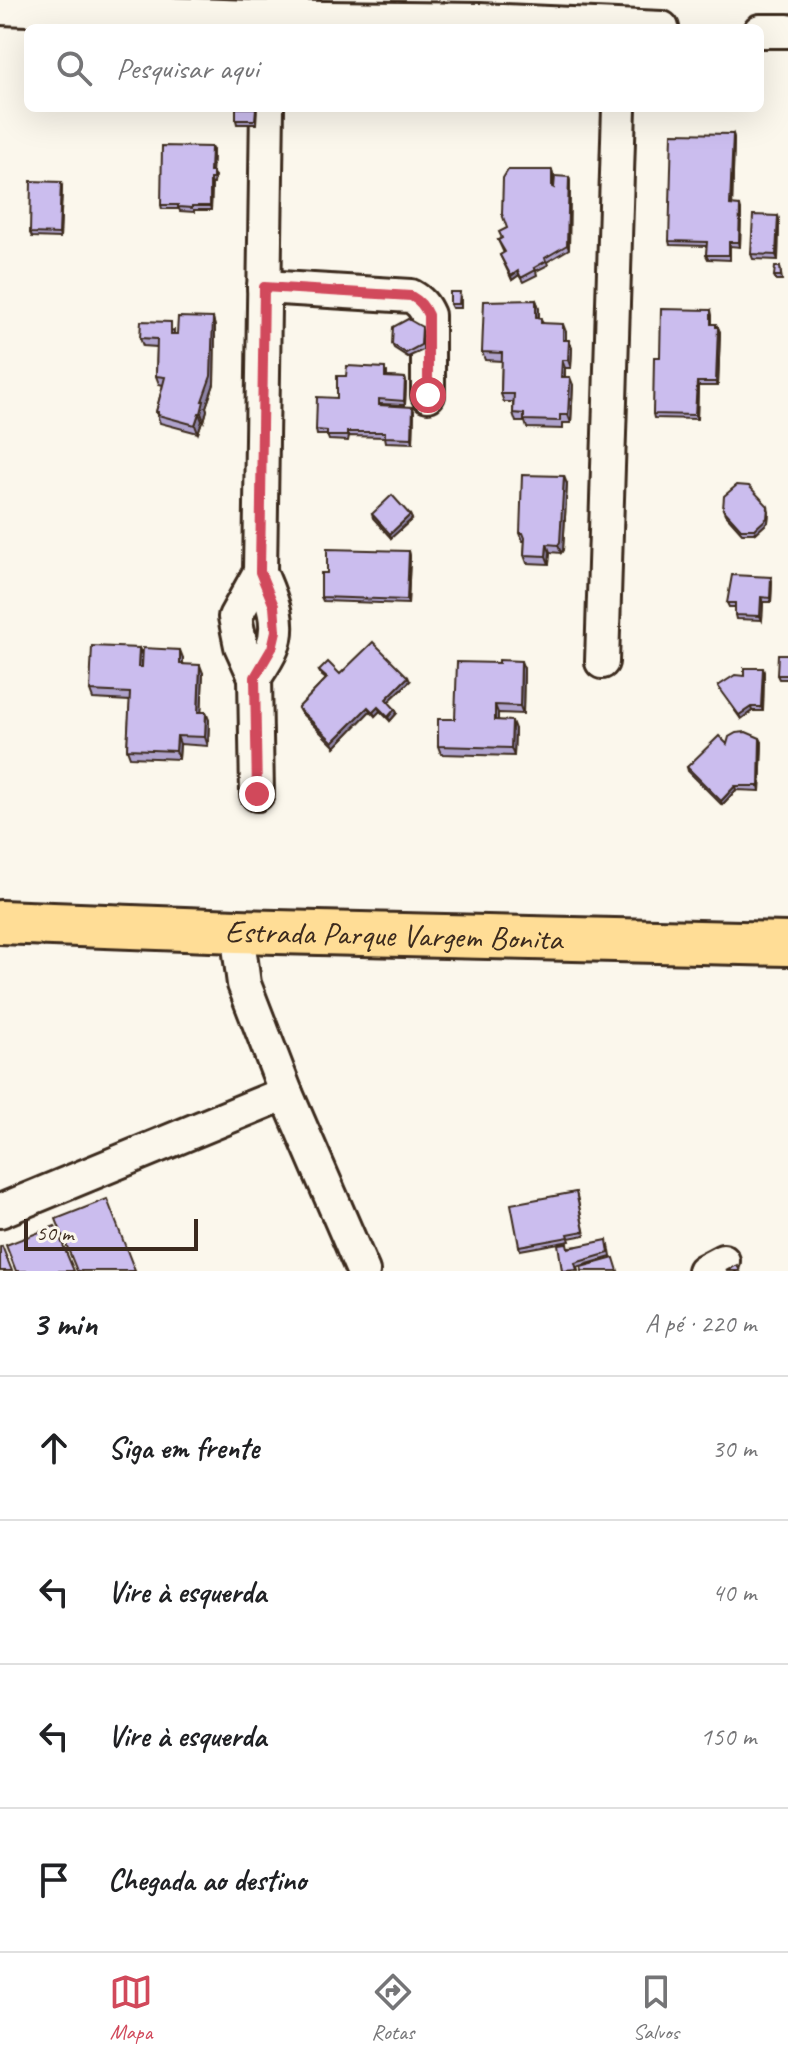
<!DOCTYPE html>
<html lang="pt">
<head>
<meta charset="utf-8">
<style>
  :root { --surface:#fff; --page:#f6f6f6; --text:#202124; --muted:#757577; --line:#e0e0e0; --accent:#d1495b }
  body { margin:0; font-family:Caveat,sans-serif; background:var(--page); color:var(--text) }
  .scale { position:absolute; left:24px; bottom:20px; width:174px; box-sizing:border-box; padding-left:8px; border:4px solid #3b2a1e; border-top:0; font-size:22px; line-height:28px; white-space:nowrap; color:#3b2a1e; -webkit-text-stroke:6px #fbf7ec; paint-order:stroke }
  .stop { position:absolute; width:24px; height:24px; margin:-18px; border:6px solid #d1495b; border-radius:50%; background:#fff }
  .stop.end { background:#d1495b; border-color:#fff; box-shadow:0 2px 8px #0008 }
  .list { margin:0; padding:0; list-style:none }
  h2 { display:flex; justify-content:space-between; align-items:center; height:104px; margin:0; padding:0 32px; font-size:34px }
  h2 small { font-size:26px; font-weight:400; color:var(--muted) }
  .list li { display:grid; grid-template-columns:52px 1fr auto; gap:24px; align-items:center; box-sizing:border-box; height:144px; padding:0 32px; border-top:2px solid var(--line) }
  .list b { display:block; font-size:30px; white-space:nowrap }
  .list em { font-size:26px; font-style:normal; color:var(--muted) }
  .icon { flex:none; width:44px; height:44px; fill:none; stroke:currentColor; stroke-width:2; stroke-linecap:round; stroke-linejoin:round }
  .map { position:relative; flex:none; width:788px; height:1271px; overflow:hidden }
  .search { position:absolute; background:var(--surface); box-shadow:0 8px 32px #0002; left:24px; right:24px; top:24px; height:88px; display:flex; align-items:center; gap:20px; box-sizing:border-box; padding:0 28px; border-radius:12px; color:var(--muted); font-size:30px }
  .sheet { height:680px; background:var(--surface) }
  nav { display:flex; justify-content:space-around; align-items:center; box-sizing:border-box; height:112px; border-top:2px solid var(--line); background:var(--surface); font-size:22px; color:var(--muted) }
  nav a { display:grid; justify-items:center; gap:4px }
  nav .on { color:var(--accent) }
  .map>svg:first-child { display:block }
</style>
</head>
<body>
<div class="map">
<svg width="788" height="1271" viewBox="0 0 788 1271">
  <rect width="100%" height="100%" fill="#fbf7ec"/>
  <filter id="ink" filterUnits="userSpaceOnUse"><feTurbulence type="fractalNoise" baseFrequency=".0125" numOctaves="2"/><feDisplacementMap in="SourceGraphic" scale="16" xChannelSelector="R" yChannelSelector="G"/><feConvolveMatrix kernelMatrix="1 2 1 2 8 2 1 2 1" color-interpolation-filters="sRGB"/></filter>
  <g filter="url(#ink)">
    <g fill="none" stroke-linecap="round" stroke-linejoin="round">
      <g stroke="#3b2a1e" stroke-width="38">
        <g id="minor">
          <path d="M0,8l250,9 229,3 183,8"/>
          <path d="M760,31h28"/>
          <path d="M264,287l147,9c9,5 13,10 17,19v80"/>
          <path d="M602,662l17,-554"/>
          <path d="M255,677c6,-9 13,-19 17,-29 11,-26 -2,-52 -12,-76"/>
          <path d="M257,794l-2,-117 -14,-31 -6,-29 25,-45 7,-464"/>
          <path d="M237,931l7,53 42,109 77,178"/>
          <path d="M0,1211l286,-118"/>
          <path d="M704,1271l19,-10"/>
        </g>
      </g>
      <g stroke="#3b2a1e" stroke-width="48">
        <g id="major">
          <path id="s1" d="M0,922l237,9 551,13"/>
        </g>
      </g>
      <use href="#minor" stroke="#fbf7ec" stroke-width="32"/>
      <use href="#major" stroke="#ffdd96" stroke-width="42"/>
    </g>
    <g fill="#afa3cd" stroke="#3b2a1e" stroke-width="2">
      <path d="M257,108l-1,16h-19l-1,-4z"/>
      <path d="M733,134l1,4 -2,67 9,5 -1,37 -10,-1v14l-22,-1 -2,-4 1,-9 -37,-1 -1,-4z"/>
      <path d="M213,151l-1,21 3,4 -1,8h-2l-1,26h-17v2l-14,-1 -1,-2h-17l-1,-4z"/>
      <path d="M552,170l1,4v13l16,-10 1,4 -1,68 -22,13 1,3 -12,6 1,4 -14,7 -4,-7 -7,5 -12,-25 4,-2 -6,-13 3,-1 6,-11z"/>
      <path d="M62,187l-2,51 -28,-1 -2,-4z"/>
      <path d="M778,216l1,4 -1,40 -25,-1 -2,-5z"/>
      <path d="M780,267l2,13h-6l-2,-4z"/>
      <path d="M461,297v11h-9l-2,-4z"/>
      <path d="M536,300l3,8v9l4,6 23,9v8l6,8 -1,20h-6v9l8,8 -2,38h-8v6l-36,-1 -2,-6h-9l-3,-9v-11h-9l-3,-8 1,-33 -17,-1 -3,-8z"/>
      <path d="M711,310l1,5v9h4l4,8 -2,54h-20l-1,33 -43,-1 -1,-4 7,-57z"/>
      <path d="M213,318l2,9 -1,57 -8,23 1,3 -3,11h-2l-4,12 -38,-10 -4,-11 7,-27 -4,-1 -3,-8 1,-29 -14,-1 -3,-8 34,-8v4h3z"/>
      <path d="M422,327l1,4v19l-15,7 -14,-9 -2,-4z"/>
      <path d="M387,372v5l18,1 1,4 -1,23 -24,-1v1l33,6 -1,32 -27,-1 -1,-5 -36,-1 -1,5 -19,-1 -2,-5h-10l-1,-5 21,-32 9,-22z"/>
      <path d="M567,484l-4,66 -2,3 -11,-1 -1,12 -22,-1 -3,-8 1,-14h-2l-3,-8z"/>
      <path d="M723,509l46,2 -1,11 -12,11h-14l-17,-19z"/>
      <path d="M372,514l38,1 2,4 -21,19 -18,-20z"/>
      <path d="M409,551l1,5 -2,48 -85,-3 -2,-4 6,-24z"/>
      <path d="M771,577l1,4 -1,21h-8l-1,18 -26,-1 -1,-4v-8h-6l-2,-4z"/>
      <path d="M139,648l3,8 41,2v6l20,9 -2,39 8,8 -1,26 -28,-2 -1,15 -49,-2 -3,-8 3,-48 -37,-2 -3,-8z"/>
      <path d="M788,654v25h-9l-2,-4z"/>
      <path d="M524,669l-1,45 -25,-1v7l17,9 -1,27 -73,-2 -3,-8z"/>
      <path d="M319,671l21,3 70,7 -22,21 7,7 2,4 -7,8 -10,-10 -5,5 -5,-5 -35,36 -35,-35 -2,-4 28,-29 -5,-4z"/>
      <path d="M764,672l-1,39h-11l-11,8 -21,-29 -2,-4 26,-10z"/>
      <path d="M762,742l-2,49 -24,-1 -14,15 -34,-34 -1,-4 40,-23z"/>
      <path d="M577,1196l8,39 -16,3 1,3 -50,9 -1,-4z"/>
      <path d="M609,1245l2,12 -34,10 1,4h-16l6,-24z"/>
    </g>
    <g fill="#8e84a7" stroke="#3b2a1e" stroke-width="2">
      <path d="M733,134l1,4 -2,72 -2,-5z"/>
      <path d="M211,147l2,4 -1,25 -2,-4z"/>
      <path d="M569,177l1,4 -1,68 -2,-4z"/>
      <path d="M210,179l2,5 -1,26 -1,-4z"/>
      <path d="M61,182l1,5 -2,51 -1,-4z"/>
      <path d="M740,206l1,4 -1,37 -1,-5z"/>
      <path d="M778,216l1,4 -1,40 -2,-5z"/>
      <path d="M518,271l1,4 -7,5 -1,-4z"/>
      <path d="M536,300l3,8 -1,17 -2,-8z"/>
      <path d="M213,318l2,9 -1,57 -8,23 1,3 -3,11 -3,-8z"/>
      <path d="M563,324l3,8v16l-3,-8z"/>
      <path d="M718,327l2,5 -2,54 -2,-4z"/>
      <path d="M569,340l3,8 -1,20 -3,-8z"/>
      <path d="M562,360l3,8 -1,17 -3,-8z"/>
      <path d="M570,377l3,8 -2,38 -3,-8z"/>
      <path d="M405,378l1,4 -1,23 -1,-4z"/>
      <path d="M697,382l1,4 -1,33 -2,-4z"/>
      <path d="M413,407l1,4 -1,32 -1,-5z"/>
      <path d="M199,413l3,8 -4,12 -3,-8z"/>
      <path d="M564,476l3,8 -4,66 -2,3 -3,-8z"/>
      <path d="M768,506l1,5 -1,11 -12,11 -1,-4z"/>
      <path d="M410,515l2,4 -21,19 -1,-4z"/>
      <path d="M547,544l3,8 -1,12 -3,-8z"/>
      <path d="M409,551l1,5 -2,48 -1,-4z"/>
      <path d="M771,577l1,4 -1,21 -1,-4z"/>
      <path d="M761,597l2,5 -1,18 -2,-4z"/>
      <path d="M139,648l3,8 -1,19 -3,-8z"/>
      <path d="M180,650l3,8v14l-3,-8z"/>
      <path d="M521,661l3,8 -1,45 -3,-8z"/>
      <path d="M200,665l3,8 -2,47 -3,-8z"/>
      <path d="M763,668l1,4 -1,39 -2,-4z"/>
      <path d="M408,677l2,4 -23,22 -1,-4z"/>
      <path d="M495,705l3,8v15l-3,-8z"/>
      <path d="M368,707l2,4 -35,36 -2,-5z"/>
      <path d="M378,707l2,4 -5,5 -2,-4z"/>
      <path d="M751,707l1,4 -11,8 -2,-4z"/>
      <path d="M395,709l2,4 -7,8 -2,-4z"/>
      <path d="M206,712l3,8 -1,26 -3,-9z"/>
      <path d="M512,721l3,8 -1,27 -3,-8z"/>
      <path d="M177,736l3,8 -1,15 -3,-8z"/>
      <path d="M760,738l2,4 -2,49 -1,-5z"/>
      <path d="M735,786l1,4 -14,15 -1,-4z"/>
    </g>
    <g fill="#cbbdee" stroke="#3b2a1e" stroke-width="2">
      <path d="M236,108h20l-1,12h-19z"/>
      <path d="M672,133l61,1 -3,71 10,1 -1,36h-10v13h-23l1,-13 -38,-1z"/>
      <path d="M162,146l49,1 -1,25h3v7h-3v27h-18v2l-14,-1v-2h-17z"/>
      <path d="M508,170h44v17l2,1 1,-12 14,1 -2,68 -22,13 1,3 -12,7 2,2 -15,8 -3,-7 -7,5 -11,-21 5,-3 -7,-12 4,-2 -3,-6 8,-4 -5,-14 1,-36z"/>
      <path d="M31,181l30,1 -2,52 -29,-1z"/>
      <path d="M753,215l25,1 -2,39 -25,-1z"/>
      <path d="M775,267h5l1,9h-7z"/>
      <path d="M450,292h10l-1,12h-9z"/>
      <path d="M536,300v17l5,1v5l22,1v16h6l-1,20h-6l-1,17h9l-2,38h-8v6l-36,-1v-6l-11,-1 1,-19h-13l1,-41 -20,-1 2,-51z"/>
      <path d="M661,309l50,1v14h5v3h2l-2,55h-19l-2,33 -42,-1 1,-57h6z"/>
      <path d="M178,317l35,1 -2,58 -9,25h2l-3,12h-2l-4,12 -37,-10v-3h-2l9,-35 -9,-1 1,-37 -17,-1 1,-17 30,1v12h6z"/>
      <path d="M408,319l14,8 -1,18 -15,8 -14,-9 1,-17z"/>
      <path d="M347,366l38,2v9l20,1 -1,23 -25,-2v6l34,2 -1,31 -27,-1v-5h-38v4h-20v-5l-11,-1 1,-33 20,1v-22h9z"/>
      <path d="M522,475l42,1 -4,66 -2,3 -11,-1 -1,12 -22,-1 1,-17 -2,-5h-3z"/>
      <path d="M737,485l12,1 19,20 -1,12 -12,11h-14l-18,-20 1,-13z"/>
      <path d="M392,495l18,20 -20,19 -18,-20z"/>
      <path d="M327,549l82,2 -2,49 -86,-3v-24h6z"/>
      <path d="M732,575l39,2 -1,21 -9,-1 -1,19 -25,-1v-12h-8z"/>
      <path d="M373,642l35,35 -22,22 9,10 -7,8 -10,-10 -5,5 -5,-5 -35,35 -35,-34 29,-30 -8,-7 9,-9 12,12z"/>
      <path d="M92,646l47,2 -1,19h4l1,-19 37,2v14l20,1 -2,47h8l-1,25 -28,-1 -1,15 -49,-2 3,-56 -40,-2z"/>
      <path d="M778,654h10v21h-11z"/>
      <path d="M499,660l22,1 -1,45 -25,-1v15l17,1 -1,27 -73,-2v-27h17l2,-57 42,1z"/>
      <path d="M744,668h19l-2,39h-10l-12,8 -21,-29 17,-11 9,1z"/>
      <path d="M746,732l14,6 -1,48h-24l-14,15 -34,-34 32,-31 8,8 2,-7 7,-4z"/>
      <path d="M576,1192l8,39 -16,3 1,3 -50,9 -8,-42z"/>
      <path d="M107,1199l28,72h-58l-21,-52z"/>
      <path d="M55,1226l19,45h-58l-10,-26z"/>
      <path d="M607,1240l2,13 -34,10 2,7 -15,1 -4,-27 9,-1 1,5z"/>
      <path d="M2,1246l10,25h-12v-24z"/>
      <path d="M614,1258l4,13h-36l-1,-4z"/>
      <path d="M737,1265l3,6h-14z"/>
    </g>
  </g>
  <g fill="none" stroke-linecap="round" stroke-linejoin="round" filter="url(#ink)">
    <path stroke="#d1495b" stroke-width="10" d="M257,794l-2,-117 17,-29 4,-17 -2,-25 -14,-34 4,-285 147,9c9,5 13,10 17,19v80"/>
  </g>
  <g text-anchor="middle" stroke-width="6" stroke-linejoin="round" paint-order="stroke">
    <g font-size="32" fill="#3b2a1e" stroke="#fbf7ec">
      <text dy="11" stroke="none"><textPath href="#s1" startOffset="394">Estrada Parque Vargem Bonita</textPath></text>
    </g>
  </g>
</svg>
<div class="scale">50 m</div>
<div class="stop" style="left:428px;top:395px"></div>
<div class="stop end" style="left:257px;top:794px"></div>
<div class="search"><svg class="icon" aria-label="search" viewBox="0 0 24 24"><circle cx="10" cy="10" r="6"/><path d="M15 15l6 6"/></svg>Pesquisar aqui</div>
</div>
<section class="sheet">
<h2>3 min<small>A pé · 220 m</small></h2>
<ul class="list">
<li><svg class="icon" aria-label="ahead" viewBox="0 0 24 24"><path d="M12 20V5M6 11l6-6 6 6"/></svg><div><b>Siga em frente</b></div><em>30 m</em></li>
<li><svg class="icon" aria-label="left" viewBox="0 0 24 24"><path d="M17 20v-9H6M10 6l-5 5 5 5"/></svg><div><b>Vire à esquerda</b></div><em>40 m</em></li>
<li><svg class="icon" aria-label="left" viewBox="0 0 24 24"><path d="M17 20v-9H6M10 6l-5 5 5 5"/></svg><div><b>Vire à esquerda</b></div><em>150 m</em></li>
<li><svg class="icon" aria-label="arrive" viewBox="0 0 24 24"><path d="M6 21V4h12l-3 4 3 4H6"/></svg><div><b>Chegada ao destino</b></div></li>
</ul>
</section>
<nav>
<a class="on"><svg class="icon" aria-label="map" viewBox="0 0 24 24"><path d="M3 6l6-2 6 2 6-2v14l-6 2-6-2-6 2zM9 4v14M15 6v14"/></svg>Mapa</a>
<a><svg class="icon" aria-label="directions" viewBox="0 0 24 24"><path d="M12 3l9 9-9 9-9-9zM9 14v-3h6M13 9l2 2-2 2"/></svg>Rotas</a>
<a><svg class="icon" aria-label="saved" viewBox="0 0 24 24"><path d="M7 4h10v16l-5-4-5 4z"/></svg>Salvos</a>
</nav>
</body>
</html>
